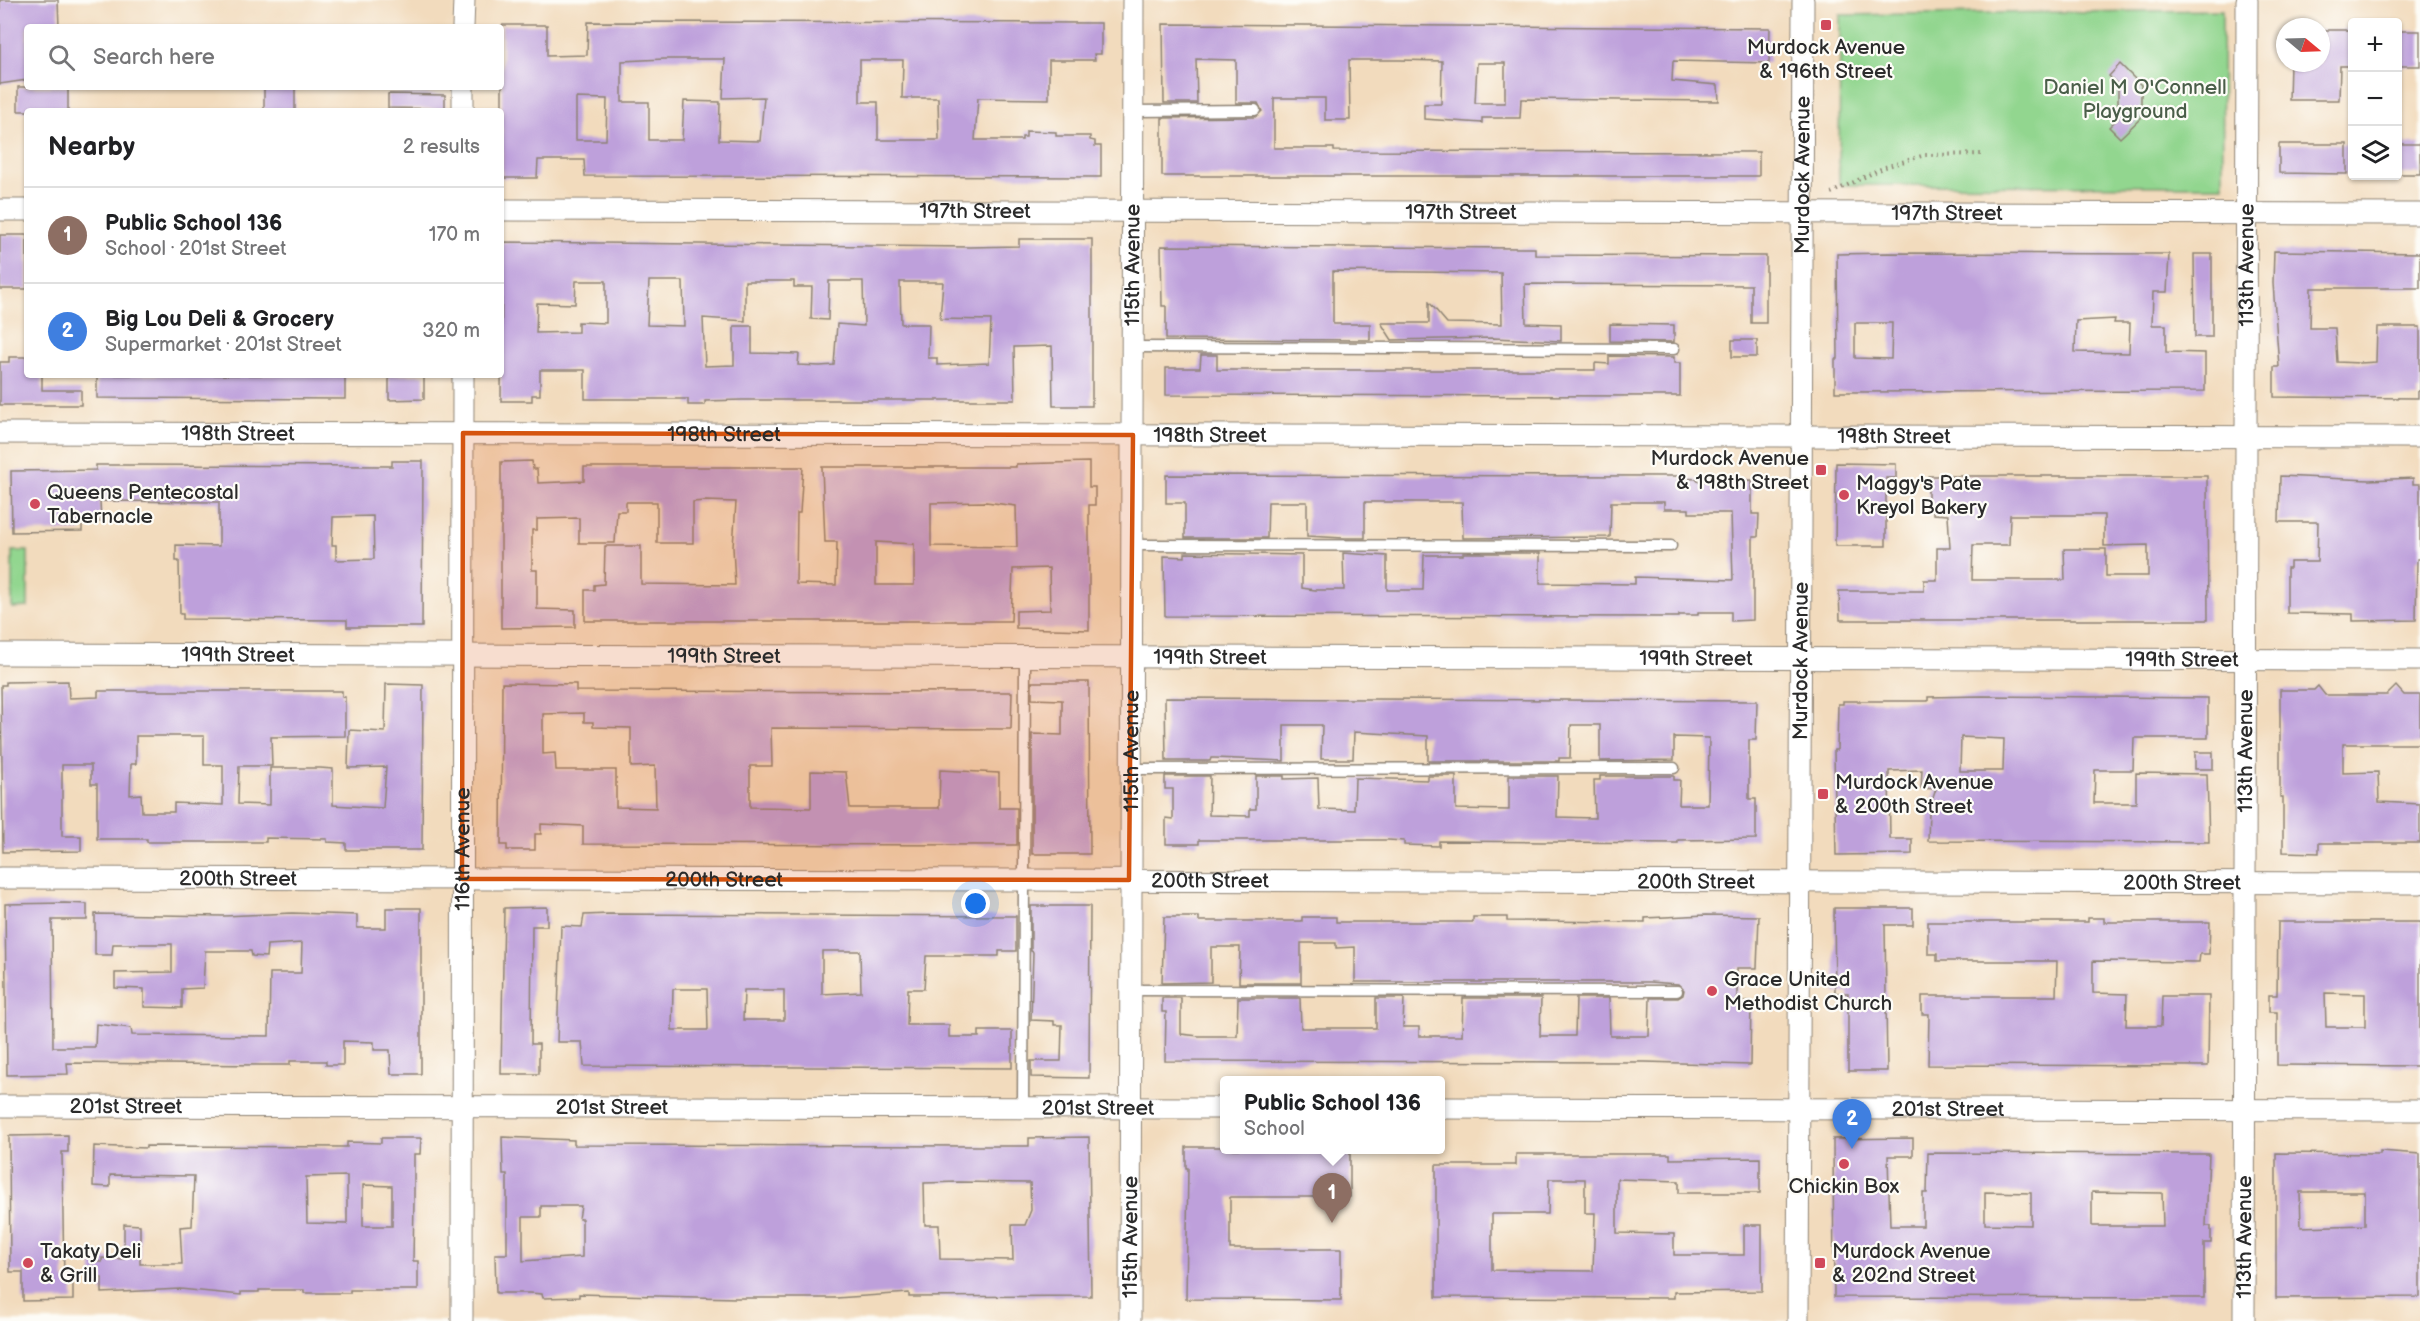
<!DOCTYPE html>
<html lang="en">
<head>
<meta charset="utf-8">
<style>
  :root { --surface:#fff; --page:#f6f6f6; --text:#202124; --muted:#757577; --line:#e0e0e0; --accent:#d93025 }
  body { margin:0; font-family:"Balsamiq Sans",sans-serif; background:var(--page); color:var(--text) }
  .controls { position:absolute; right:18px; top:18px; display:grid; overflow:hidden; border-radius:6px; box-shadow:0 2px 4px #0004 }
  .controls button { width:54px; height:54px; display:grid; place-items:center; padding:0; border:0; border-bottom:2px solid var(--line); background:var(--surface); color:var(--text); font:30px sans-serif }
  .compass { position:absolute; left:2276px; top:18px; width:54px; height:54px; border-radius:50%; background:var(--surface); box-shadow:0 2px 4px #0004; rotate:109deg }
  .you { position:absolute; left:976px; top:904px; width:21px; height:21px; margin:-15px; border:4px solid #fff; border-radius:50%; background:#1a73e8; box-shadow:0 0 0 9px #1a73e833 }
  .badge { display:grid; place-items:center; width:39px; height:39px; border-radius:50%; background:var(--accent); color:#fff; font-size:20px; font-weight:700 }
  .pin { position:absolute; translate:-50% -50px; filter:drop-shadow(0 2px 3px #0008) }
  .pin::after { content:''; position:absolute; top:32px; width:21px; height:18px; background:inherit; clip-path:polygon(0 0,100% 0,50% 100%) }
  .popup { position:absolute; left:1220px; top:1076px; width:225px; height:78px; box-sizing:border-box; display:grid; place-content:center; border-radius:6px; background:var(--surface); filter:drop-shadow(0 2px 4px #0005); font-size:20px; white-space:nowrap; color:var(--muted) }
  .popup b { font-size:22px; color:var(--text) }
  .popup::after { content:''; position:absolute; left:50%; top:100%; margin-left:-12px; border:12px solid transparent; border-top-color:var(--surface) }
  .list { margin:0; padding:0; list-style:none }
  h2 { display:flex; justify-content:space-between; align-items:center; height:78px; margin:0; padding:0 24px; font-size:26px }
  h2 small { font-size:20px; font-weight:400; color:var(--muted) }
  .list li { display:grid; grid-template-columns:39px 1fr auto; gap:18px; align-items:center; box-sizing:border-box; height:96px; padding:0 24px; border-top:2px solid var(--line) }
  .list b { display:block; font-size:22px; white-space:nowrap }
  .list p { margin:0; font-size:20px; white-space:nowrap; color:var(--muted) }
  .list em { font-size:20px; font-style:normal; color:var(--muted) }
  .icon { flex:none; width:33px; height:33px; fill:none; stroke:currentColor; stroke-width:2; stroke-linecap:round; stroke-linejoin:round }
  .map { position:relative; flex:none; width:2420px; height:1321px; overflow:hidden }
  .search { position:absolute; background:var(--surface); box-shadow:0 2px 4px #0004; left:24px; top:24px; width:480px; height:66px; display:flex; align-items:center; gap:15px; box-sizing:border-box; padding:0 21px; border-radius:6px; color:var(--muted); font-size:22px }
  .panel { position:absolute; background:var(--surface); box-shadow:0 2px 4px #0004; left:24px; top:108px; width:480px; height:270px; border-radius:6px }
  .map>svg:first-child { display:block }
</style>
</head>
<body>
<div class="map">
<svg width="2420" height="1321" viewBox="0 0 2420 1321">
  <rect width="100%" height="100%" fill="#fdfcf7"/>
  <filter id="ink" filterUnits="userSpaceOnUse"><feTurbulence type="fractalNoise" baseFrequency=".0167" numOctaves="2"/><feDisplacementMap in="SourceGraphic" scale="12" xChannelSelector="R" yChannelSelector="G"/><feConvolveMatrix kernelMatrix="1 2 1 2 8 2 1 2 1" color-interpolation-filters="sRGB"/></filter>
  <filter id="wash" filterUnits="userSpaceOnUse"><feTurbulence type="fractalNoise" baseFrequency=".008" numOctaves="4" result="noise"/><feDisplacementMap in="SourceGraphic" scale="24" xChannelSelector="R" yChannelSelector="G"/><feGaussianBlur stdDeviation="1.35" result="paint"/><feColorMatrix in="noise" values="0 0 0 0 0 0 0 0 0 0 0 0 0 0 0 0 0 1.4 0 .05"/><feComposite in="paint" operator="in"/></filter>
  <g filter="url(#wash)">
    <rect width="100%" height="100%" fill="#f2dbbd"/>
    <g fill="#92d68f" stroke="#5e805d" stroke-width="1.5">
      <path d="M2222,10l1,176 -384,-1 1,-170z"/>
      <path d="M12,551h16v56l-16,1z"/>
    </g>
    <g id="blocks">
      <g fill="#bea0db" fill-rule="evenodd">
        <path d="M0,0h58l1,27h-32v53l-27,4z"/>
        <path d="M588,22l513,1v31h-7l1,6h-46v39l-71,-1 -3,42h47v-3h4v-6l30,1v4h34v4l5,1v5h6v31l-516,-1 -1,-16h-46l-1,18h-35v-153h45v31l40,-1zM664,59h61l-2,39 41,-1 -4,44 -41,-1 1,-38 -36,-1 -2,39h-33v-38h-27v-41zM860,60h43l-1,38h36l1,42h-61v-38h-18zM576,98l31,1 -1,41h-30z"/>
        <path d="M1163,24l607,4 -1,35 -96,-2 -1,20 46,4 1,16 -198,-2 -1,19h-38v5l-58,-4v-15h17l1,-43 -42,-1h-51l1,60h-25v-22h-51v50h60v3l425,1v24h-597v-58l93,-1 7,-6 -4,-8h-22v-43l-40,-1 1,44h-33zM1477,63h28v40h-30z"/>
        <path d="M2321,30h31v36h-12l-1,34h-50l1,-37h31z"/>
        <rect x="2397" y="31" width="23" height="35"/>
        <path d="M2120,64l21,21v33l-21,20 -11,-11 9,-9v-33l-9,-9z"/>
        <rect x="18" y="87" width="50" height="24"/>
        <rect x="264" y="87" width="31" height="24"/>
        <path d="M388,94l57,1v14l-57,-1z"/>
        <path d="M2279,144h68v30l-68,-1z"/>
        <rect x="2397" y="144" width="23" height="30"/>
        <rect x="0" y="235" width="27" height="54"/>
        <path d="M1019,239h73v167h-39l-1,-60 -38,1 1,53h-273l-37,1v4h-17v-6h-103v-29h-45v25h-8v6h-31l1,-159 468,5 49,-1zM576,281h30v42l-28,-1v10l-42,1 1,-30 38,1zM649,281h34l1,45 -37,-1zM745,281h49v6h18l-1,32 17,1 1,-39h34l1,45 -27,-2 -3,41 -14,1 -22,-1 1,-11 -47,-1v-27h-18v39l-29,1 -2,-48 42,3zM900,282h43l-3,37 51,1 -2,43 -52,2v-7h-9l1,-34h-28z"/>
        <path d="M1161,246l364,2h10v7l231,1v67h-15v-38l-226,-1 1,39 35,1v17l-68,-3 -101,2 -11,-17h48v-21l18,21 55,1 -1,-51 -168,-2v53h37v16l-204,-1v-33h-4z"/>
        <path d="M2274,251l146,2v35h-109l-1,40h25l2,34 23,1 16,-1 1,-35h43v64h-2v7l-144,-1v-30h5l-6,-84z"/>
        <path d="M1888,253l281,1 -2,38h-14l-1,33h14v27l39,1v38l-370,1v-33h3l-1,-105zM2115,319l-1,4h16l-1,30 -54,-1 1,-31zM1855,323h37l-1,36 -36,-1z"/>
        <path d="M2194,254h18v83h-17z"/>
        <path d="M1610,324l64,1v17l-64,-1z"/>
        <rect x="1732" y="340" width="25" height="17"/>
        <path d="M1201,355h16v15h378v-7l14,1v-8l65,1v6h6v33l-514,-1v-27h34z"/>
        <path d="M9,357h18v18h15v15h39v15h-81v-43h9z"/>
        <path d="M97,375h248v24l-248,-1z"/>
        <path d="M389,375h35v24l-35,1z"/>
        <path d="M392,461h31l-1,166h-75v-7l-164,-1v-5h-3l-1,-53h-3v-16l43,1v-44l-119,-1 1,20 -19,1v9l-70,1 -1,-61 85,-1v-5h25l271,1zM373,516l1,43 -38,1v-15h-4l1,-28z"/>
        <path d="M532,461l1,8h4l1,14 46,-2v-14h219l-3,46h-3l-1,71 40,1 1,-43h-12l-3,-75h194v-3l73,-2v25h6v18h-6v125l-73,-2v-17l34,-1 -1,-42 -36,1 -2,52h-426v-31h9v-5l10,-1 1,-38h36v38l94,1 -2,-38 3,-45 -31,-1 -12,1v41h-36v-41h-31v9h-9l-2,32h-36v-25l-42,1v11h-5v40h5v39l38,1v17l-74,1v-166zM986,502l30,4 1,41 -86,-1v-43zM876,542l38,2v41h-38z"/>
        <path d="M1836,463l60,1v14h-10v68h-51z"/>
        <path d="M1166,475l513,1v2l19,1v2l54,-1v34h7l-1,23h-5v83l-22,1v-9h-33v3h-19v2l-514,-1 -1,-60 21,1v-4l117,2v33l13,2h29l-1,-37 44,3v34h36l1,-35h39v-2h77v30l95,1v-7l98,3 -2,-67h-42v-4h-25v-7h-53l-1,35 -147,1 -1,-36h-97v36h-22l-36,-2v-34h-39l-1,36h-82v-35h-19z"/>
        <path d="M1928,476h279l1,144h-368l-1,-29h85v-11h13v-32h13l-2,-33 -15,-1v-6h-5zM2010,515h94v31l44,-1v31h-42v-27h-42l1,31h-93l1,-35h36z"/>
        <path d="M2280,476l89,4 44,-2v6h7v75h-3l-1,61 -63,1v-7l-66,-1v-45h3v-6h27l1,-40h-39z"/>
        <path d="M68,681l1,17 29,-1v-6h244v6h3v39l-74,1 1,29h-33l-1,38 32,1v-37h50l13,1v36l50,3 3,-41 -38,1 1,-38 36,2 1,-48 37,1 -1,165h-76v-7l-19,-1v-3l-61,-1v4h-119v-3h-50v-55h-6v-19h-29v71h19v15l-78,1 -2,-167h5v-3zM136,736h68v29h19v40l-49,-2v9h-32l-1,-18 -11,1 1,-31h5z"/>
        <path d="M1032,682h57l1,172h-58v-120l30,1v-35l-30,-1z"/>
        <path d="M502,683l74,1v7l436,1 -1,37 -240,-1 1,38h-22v41l61,1v-37l35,1 4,36h89l1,-38 59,3v35h18v37l-434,-1v-18l-42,-2v10h-6v16h-28v-5h-6zM584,713v9h9v5l38,1v39l24,-1 1,42 -40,-1v-37h-60l-1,-17 -12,1v-40z"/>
        <path d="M2318,686l7,9h62l9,-9 8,9h16v49h-77v29l35,-1 1,30 41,2v39h-101v10l-36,-1v-55h-3v-107h34z"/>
        <path d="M1983,696l225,2v40h-74l-1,32h-38l-1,33h42v-30l71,1 2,68 -281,-1 1,-31 7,-21 -15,-1 1,-18 -33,1 1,68h22v15l-76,1 -2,-105h3l1,-46h5v-3h85v-4zM1961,737l43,2 -1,32h-43z"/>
        <path d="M1165,698l592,3 -1,39h-7v59h7v40l-78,1v3l-239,-2v5l-35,-1v-4l-16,-1h-189v4h-33v-26l7,1v-30h-8v-13h45l-1,39 41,1v-7h6v-33h28v3l34,-1 1,31 35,1 1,-32 73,2v-4h28v33l53,1v-34h49l-1,41 38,1 -1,-38h6v-4h74v4h6l-1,25h29l1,-67 -35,-1v23l-74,1v-36h-29l-1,33h-11v3h-131v-25l-74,-4 -1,27h-32l1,-34h-38v36l-69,-3h-4l-1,3h-44z"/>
        <rect x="2195" y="752" width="18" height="17"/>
        <path d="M65,903l22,1v16h-35l1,127h42l1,-23 35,4 1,7 137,1 1,-63h31l1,-30 -35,2 -1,12 -14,-1 -1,-5h-46l-2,37 -21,1v19l-38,-1v-18l-29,-1v-15l57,-1v-28h-59l-1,11h-17v-41l129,2 68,-3 65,2v13h29v-20h35v166h-30l-1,-24h-16v-8l-31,-1v24h-17v-4h-36v4h-30l-193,-2 1,11 -61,1 -2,-171z"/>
        <path d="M1031,906h59l-1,172 -58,-1v-16h30l1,-36h-8v-4l-23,-1 2,-68 -2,-1z"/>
        <path d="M547,907v19h-15l-1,118h8v30h-38l3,-166z"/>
        <path d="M1834,908h79v17h-28l2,146h-39v-78h-13z"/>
        <path d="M609,914l407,2v35h-17v5h-73l-2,33h-16l-1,36h42v12h30v-6h33v37l-428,-2 -2,-24h-25l4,-116 21,1 2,-12zM822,951h38l1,41 -39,2zM673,989h34l1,41h-36zM744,990h40v30h-41z"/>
        <path d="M1706,915l53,1 -2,52h-20v33h14l-1,64 -105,-3 -480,-1 1,-49h-4v-14h19v36l18,2h38l1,-38h62l1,30h75v-30h28l-1,29h16v9h43l1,-38h78l-1,38h35l1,-38h33l1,38h39l1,-38h28l5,-3 1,-5 -6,-6 -28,-2h-295v-35l-19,1v-5h-35v40h-62l1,-36h-29v35l-49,1 2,-66h35v4h103v-4h34v5h137v-5h34v4l138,1v-4z"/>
        <path d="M2088,918h16v4h106l-1,32h-9l-1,8 -106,-1v32l34,1 -1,32h35l1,-30h47l-1,70 -280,-1 1,-51h-7v-18h134l1,-35h-120v-7h-9v-32h160z"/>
        <path d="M2278,922h142v144l-143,-1v-53h-8v-17h8zM2325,993l40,1v33h-39z"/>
        <path d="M68,1135v17h-6l2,128h9v20l-50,1v-29h-13l-1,-136z"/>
        <path d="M502,1137l72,3v5l420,1h35v-8l60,-1 2,159 -182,1v-4l-73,5h-100l-157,-4v3l-36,1 -1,-4 -12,-1h-34l-1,-39h12v-80h-4zM959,1182l71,1 1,27 -6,15h-13l1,35 -73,-1 -1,-34h-14l-1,-42zM541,1206h40l-2,13h3v38l-59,4v-44h18z"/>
        <path d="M381,1138h40l-1,16h-6v44l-1,63h5v29h-68v3h-46v-3h-45v2h-18v3l-61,-6 -78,4v-15h-10v-16h10v-4l22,1v-35l16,1v39h42l-2,-37 12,-1 2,-50 -84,-1v12l-17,-1 1,-40 52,2v-2l201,1v-5l34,1zM347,1176v48l-40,-1 -1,-46zM363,1185l29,1v40h-29z"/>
        <path d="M1913,1138v18h-25l2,70h33v-33h4l1,-40 281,1 -3,72h5v17h-7v55l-370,-1 -1,-158zM1985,1192l46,1v32l-46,-1zM2092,1192l70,1 1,33h-71z"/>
        <path d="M1186,1147h38v2h126v48h-120v52h111v51l-155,-1 2,-131h-2z"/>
        <path d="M2380,1151l40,3v143l-144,1v-145l104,1zM2300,1192h65v33l-64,2z"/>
        <path d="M1516,1154h154v5l90,-1v35h-81v-12l-62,-2v54l57,1v21h70v-30h18v66l-88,1v6l-238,-1v-132h80zM1549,1179h36v34h10l-2,58 -101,-1v-56h56z"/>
      </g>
    </g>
  </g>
  <g filter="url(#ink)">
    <use href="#blocks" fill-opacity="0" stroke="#8e8374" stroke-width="1.5"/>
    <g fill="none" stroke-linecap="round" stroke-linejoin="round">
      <g stroke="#8e8374" stroke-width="13">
        <g id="service">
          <path d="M1133,111l122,-1"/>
          <path d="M1133,347l541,2"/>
          <path d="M1132,545l539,1"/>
          <path d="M1130,769l544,-1"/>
          <path d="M1129,990l548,1"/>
          <path d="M1023,1108l2,-451"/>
        </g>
      </g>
      <g stroke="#8e8374" stroke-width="23">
        <g id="minor">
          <path d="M463,27l1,-27"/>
          <path d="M463,111v-24"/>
          <path d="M0,210h27"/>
          <path id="s1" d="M501,210l1919,4"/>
          <path id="s2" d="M0,433l2420,4"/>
          <path id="s3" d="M0,654l2420,6"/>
          <path id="s4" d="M0,878l2420,5"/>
          <path id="s5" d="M0,1106l1224,2"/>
          <path id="s6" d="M1440,1108l980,2"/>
          <path id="s7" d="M462,1321l1,-946"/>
          <path id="s8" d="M1130,1321l3,-1321"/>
          <path id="s9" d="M1798,1321l5,-1321"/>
          <path id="s10" d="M2244,1321l3,-1321"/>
        </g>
      </g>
      <path stroke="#8e8374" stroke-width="4" stroke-dasharray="1.5 4.5" stroke-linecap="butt" d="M1831,193l54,-26 40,-12 59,-1"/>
      <use href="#service" stroke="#fff" stroke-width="10"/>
      <use href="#minor" stroke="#fff" stroke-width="21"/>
    </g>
  </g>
  <path fill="#d5540f" fill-opacity="0.2" stroke="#d5540f" stroke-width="4.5" stroke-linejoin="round" d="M463,433l670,2 -4,445 -667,-1z"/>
  <g fill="#d1495b" stroke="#fdfcf7" stroke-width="2">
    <rect x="1820" y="19" width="12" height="12" rx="3"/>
    <rect x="1815" y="464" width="12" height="12" rx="3"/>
    <circle cx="1844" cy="495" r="6"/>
    <circle cx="35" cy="504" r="6"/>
    <rect x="1817" y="788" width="12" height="12" rx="3"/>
    <circle cx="1712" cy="991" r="6"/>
    <circle cx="1844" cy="1164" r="6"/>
    <circle cx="28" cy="1263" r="6"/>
    <rect x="1814" y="1257" width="12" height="12" rx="3"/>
  </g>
  <g text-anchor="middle" stroke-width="4.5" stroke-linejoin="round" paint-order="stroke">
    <g font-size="21" fill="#2b2b2b" stroke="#fdfcf7" text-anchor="start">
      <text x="1826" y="54" text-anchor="middle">Murdock Avenue<tspan x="1826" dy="24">&amp; 196th Street</tspan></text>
      <text x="1809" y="465" text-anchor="end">Murdock Avenue<tspan x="1809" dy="24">&amp; 198th Street</tspan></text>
      <text x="1856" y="490">Maggy's Pate<tspan x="1856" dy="24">Kreyol Bakery</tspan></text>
      <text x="47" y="499">Queens Pentecostal<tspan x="47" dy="24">Tabernacle</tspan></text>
      <text x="1835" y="789">Murdock Avenue<tspan x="1835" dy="24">&amp; 200th Street</tspan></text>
      <text x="1724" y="986">Grace United<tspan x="1724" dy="24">Methodist Church</tspan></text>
      <text x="1844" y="1193" text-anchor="middle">Chickin Box</text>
      <text x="40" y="1258">Takaty Deli<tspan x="40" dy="24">&amp; Grill</tspan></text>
      <text x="1832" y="1258">Murdock Avenue<tspan x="1832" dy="24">&amp; 202nd Street</tspan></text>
    </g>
    <g font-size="21" fill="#4a5e49" stroke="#fdfcf7">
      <text x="2135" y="94">Daniel M O'Connell<tspan x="2135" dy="24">Playground</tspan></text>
    </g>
    <g font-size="21" fill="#2b2b2b" stroke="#fdfcf7">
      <text dy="7" stroke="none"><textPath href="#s9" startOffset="1146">Murdock Avenue</textPath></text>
      <text dy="7" stroke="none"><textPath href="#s1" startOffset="474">197th Street</textPath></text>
      <text dy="7" stroke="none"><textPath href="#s1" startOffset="960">197th Street</textPath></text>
      <text dy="7" stroke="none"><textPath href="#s1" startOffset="1446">197th Street</textPath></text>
      <text dy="7" stroke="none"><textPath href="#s8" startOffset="1056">115th Avenue</textPath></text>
      <text dy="7" stroke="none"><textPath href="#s10" startOffset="1056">113th Avenue</textPath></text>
      <text dy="7" stroke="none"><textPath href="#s2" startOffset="238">198th Street</textPath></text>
      <text dy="7" stroke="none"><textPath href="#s2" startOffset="724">198th Street</textPath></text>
      <text dy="7" stroke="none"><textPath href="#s2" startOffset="1210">198th Street</textPath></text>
      <text dy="7" stroke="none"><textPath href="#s2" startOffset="1894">198th Street</textPath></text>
      <text dy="7" stroke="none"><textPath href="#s3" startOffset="238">199th Street</textPath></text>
      <text dy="7" stroke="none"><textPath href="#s3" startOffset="724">199th Street</textPath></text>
      <text dy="7" stroke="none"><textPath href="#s3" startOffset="1210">199th Street</textPath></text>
      <text dy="7" stroke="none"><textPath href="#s3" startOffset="1696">199th Street</textPath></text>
      <text dy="7" stroke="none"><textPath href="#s3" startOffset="2182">199th Street</textPath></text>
      <text dy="7" stroke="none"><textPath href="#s9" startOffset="660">Murdock Avenue</textPath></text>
      <text dy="7" stroke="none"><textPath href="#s8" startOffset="570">115th Avenue</textPath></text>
      <text dy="7" stroke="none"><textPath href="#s10" startOffset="570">113th Avenue</textPath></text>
      <text dy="7" stroke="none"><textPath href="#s7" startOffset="472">116th Avenue</textPath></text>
      <text dy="7" stroke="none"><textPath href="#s4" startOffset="238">200th Street</textPath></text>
      <text dy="7" stroke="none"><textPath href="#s4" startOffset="724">200th Street</textPath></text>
      <text dy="7" stroke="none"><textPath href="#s4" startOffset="1210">200th Street</textPath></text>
      <text dy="7" stroke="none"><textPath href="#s4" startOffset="1696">200th Street</textPath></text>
      <text dy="7" stroke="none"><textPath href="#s4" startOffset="2182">200th Street</textPath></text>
      <text dy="7" stroke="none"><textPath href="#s5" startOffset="126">201st Street</textPath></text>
      <text dy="7" stroke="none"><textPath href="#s5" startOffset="612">201st Street</textPath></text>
      <text dy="7" stroke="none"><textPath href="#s5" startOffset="1098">201st Street</textPath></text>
      <text dy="7" stroke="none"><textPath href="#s6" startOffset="508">201st Street</textPath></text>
      <text dy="7" stroke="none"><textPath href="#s8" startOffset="84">115th Avenue</textPath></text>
      <text dy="7" stroke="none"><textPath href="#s10" startOffset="84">113th Avenue</textPath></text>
    </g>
  </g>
</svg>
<div class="controls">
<button>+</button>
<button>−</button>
<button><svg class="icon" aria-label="layers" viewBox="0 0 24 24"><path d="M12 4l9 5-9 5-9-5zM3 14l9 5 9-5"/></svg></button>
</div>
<svg class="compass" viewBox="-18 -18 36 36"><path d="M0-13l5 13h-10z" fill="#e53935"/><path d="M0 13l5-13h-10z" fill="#757577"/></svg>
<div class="you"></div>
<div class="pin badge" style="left:1332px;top:1223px;background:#8d6e63">1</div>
<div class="popup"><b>Public School 136</b>School</div>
<div class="pin badge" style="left:1852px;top:1149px;background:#3f7fe0">2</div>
<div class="search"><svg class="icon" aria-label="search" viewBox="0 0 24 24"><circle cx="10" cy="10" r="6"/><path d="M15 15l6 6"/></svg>Search here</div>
<section class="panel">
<h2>Nearby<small>2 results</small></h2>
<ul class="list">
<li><span class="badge" style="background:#8d6e63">1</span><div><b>Public School 136</b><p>School · 201st Street</p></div><em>170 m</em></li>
<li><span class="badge" style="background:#3f7fe0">2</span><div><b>Big Lou Deli &amp; Grocery</b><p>Supermarket · 201st Street</p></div><em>320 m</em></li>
</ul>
</section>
</div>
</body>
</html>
